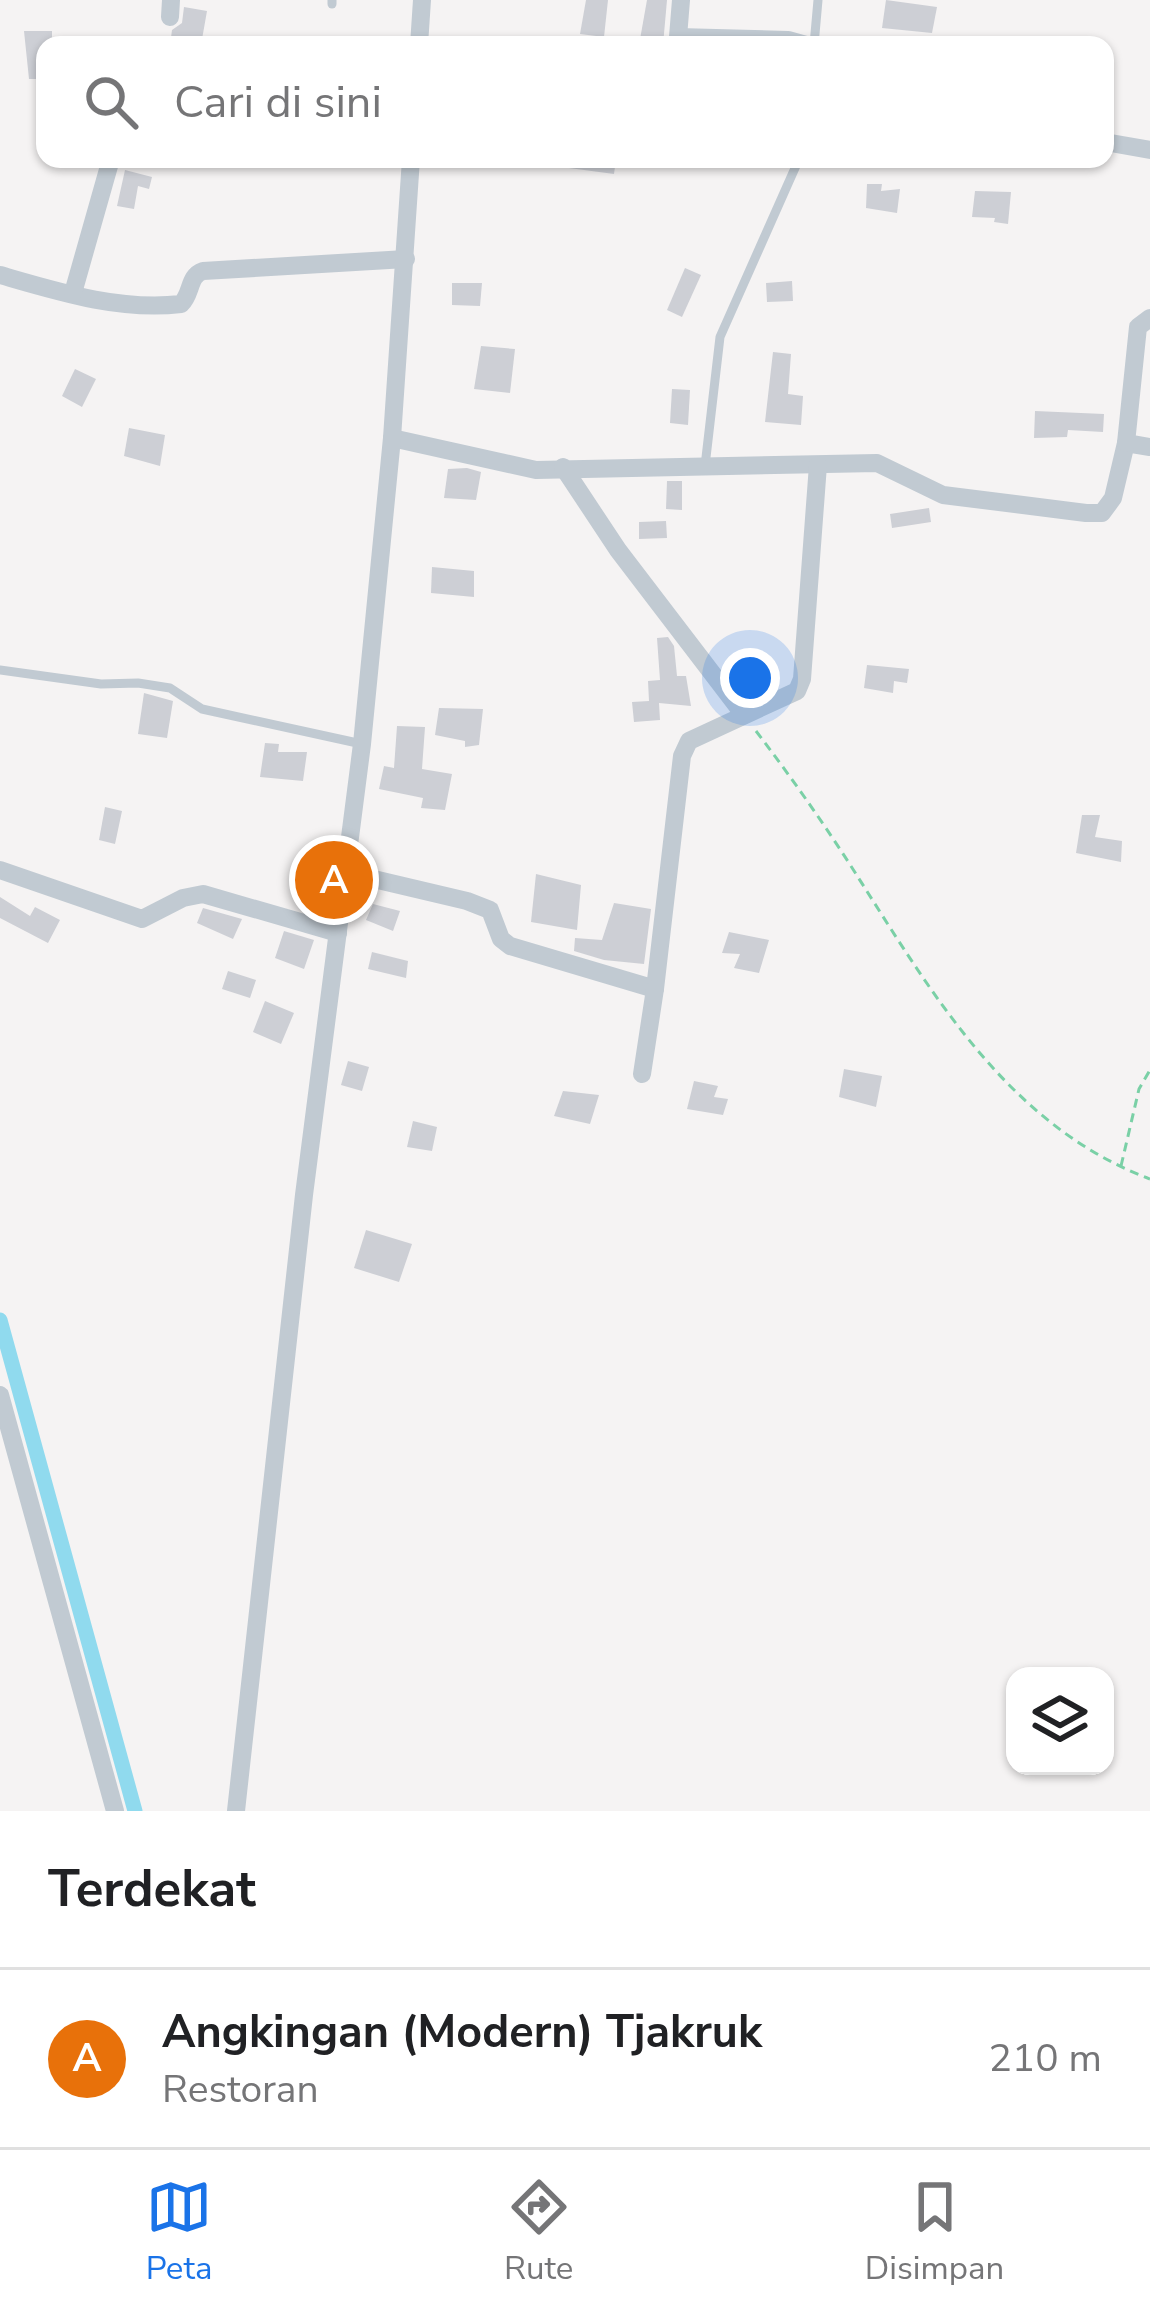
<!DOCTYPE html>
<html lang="id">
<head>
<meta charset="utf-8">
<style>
  :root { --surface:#fff; --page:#f6f6f6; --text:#202124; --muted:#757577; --line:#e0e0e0; --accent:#1a73e8 }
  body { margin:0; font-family:"Nunito Sans",sans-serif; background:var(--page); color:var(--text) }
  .controls { position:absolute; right:36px; bottom:36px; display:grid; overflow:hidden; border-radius:24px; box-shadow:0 3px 9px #0004 }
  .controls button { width:108px; height:108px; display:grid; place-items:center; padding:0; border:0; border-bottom:3px solid var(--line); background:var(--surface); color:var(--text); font:60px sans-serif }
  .you { position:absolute; left:750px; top:678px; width:42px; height:42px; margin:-30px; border:9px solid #fff; border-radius:50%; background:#1a73e8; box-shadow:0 0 0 18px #1a73e833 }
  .badge { display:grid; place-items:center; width:78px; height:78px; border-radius:50%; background:var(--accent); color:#fff; font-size:39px; font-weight:700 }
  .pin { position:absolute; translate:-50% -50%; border:6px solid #fff; box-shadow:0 3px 12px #0006 }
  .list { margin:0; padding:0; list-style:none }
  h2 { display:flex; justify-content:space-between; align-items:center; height:156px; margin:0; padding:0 48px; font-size:51px }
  h2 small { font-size:39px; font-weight:400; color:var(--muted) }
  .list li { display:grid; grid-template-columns:78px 1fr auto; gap:36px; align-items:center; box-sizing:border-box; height:180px; padding:0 48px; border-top:3px solid var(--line) }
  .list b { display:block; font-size:45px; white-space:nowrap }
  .list p { margin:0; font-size:39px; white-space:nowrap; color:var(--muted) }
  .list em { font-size:39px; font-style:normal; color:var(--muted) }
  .icon { flex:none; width:66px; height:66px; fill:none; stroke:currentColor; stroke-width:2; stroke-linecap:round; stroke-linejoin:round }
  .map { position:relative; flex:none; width:1150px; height:1811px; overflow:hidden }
  .search { position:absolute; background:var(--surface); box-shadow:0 3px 9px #0004; left:36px; right:36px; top:36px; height:132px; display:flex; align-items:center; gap:30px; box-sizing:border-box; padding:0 42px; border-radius:24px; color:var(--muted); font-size:45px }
  .sheet { height:336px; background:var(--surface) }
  nav { display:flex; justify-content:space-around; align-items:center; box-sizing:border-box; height:168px; border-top:3px solid var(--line); background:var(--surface); font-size:33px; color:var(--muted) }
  nav a { display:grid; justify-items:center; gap:6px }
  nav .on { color:var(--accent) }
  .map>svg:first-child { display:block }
</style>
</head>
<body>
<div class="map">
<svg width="1150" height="1811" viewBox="0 0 1150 1811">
  <rect width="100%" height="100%" fill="#f5f3f3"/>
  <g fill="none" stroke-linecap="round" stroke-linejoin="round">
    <path stroke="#90daee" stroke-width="15" d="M0,1320l135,491"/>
  </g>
  <g fill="#cdcfd5">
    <path d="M586,0h22l-4,37 -24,-3z"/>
    <path d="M647,0h20l-4,45h-24z"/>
    <path d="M886,0l51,7 -5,26 -50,-5z"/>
    <path d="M184,7l23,4 -6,34h-31l2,-15 10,-7z"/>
    <path d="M24,31h28v14l-7,1v33h-16z"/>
    <path d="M554,159h62l-2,15 -60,-8z"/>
    <path d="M125,170l27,7 -3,12 -11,-3 -4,23 -17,-3z"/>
    <path d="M867,184h15l-1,7 19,-2 -3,24 -31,-5z"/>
    <path d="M975,191l36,1 -3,32 -14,-2 1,-4 -23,-1z"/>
    <path d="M685,268l16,7 -19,42 -15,-7z"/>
    <path d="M792,281l1,20 -26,1 -1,-19z"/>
    <path d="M452,283h30l-2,23 -28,-1z"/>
    <path d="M481,346l34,3 -5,44 -36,-4z"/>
    <path d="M773,352l18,2 -3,40 15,2 -2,29 -36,-3z"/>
    <path d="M75,369l21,10 -14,28 -20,-11z"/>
    <path d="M672,389l18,1 -2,35 -18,-2z"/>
    <path d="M1035,411l69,3 -1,18 -35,-2 -1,7 -33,1z"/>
    <path d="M129,428l36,7 -5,31 -36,-10z"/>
    <path d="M467,468l14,4 -5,28 -32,-2 4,-29z"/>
    <path d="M667,481h15v29l-16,-1z"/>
    <path d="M929,508l2,14 -39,6 -2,-14z"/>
    <path d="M666,521l1,17 -28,1v-17z"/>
    <path d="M432,567l42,4v26l-43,-4z"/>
    <path d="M668,637l6,9 3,30h9l5,30 -32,-3 1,17 -26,2 -2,-20 17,-1 -1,-20 12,-1 -3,-42z"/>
    <path d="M867,665l42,4 -2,14 -13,-2 -1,12 -29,-5z"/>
    <path d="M144,693l29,8 -6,37 -29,-4z"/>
    <path d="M439,708l44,1 -4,36 -14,2v-6l-30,-6z"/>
    <path d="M397,726l28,1 -3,42 30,5 -7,36 -24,-2 2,-10 -44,-9 5,-23 10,2z"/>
    <path d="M265,743l14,1 -1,8h29l-4,29 -43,-4z"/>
    <path d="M105,807l17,4 -7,33 -16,-4z"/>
    <path d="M1082,815h18l-5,22 27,4 -1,21 -45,-9z"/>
    <path d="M536,874l45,11 -4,45 -46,-8z"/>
    <path d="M0,897l30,19 5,-9 25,13 -12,23 -48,-25z"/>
    <path d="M614,903l37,6 -7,55 -40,-4 -30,-9 1,-13 27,2z"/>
    <path d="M373,904l27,7 -7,20 -27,-11z"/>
    <path d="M203,908l39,11 -9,20 -36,-16z"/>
    <path d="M284,931l30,9 -10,29 -29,-11z"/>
    <path d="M729,932l40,8 -10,33 -25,-5 6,-14 -18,-1z"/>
    <path d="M372,952l36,9 -2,17 -38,-9z"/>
    <path d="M228,971l28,9 -6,18 -28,-9z"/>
    <path d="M265,1001l29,12 -13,31 -28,-12z"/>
    <path d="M348,1061l21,6 -7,24 -21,-6z"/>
    <path d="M844,1069l38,7 -6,31 -37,-10z"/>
    <path d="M694,1081l24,5 -4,11 14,2 -5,16 -36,-6z"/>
    <path d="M563,1091l36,4 -9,29 -36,-8z"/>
    <path d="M413,1121l24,6 -5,24 -25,-4z"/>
    <path d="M366,1230l46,14 -13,38 -45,-14z"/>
  </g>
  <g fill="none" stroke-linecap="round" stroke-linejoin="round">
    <g stroke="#7ad0a6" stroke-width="3" stroke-dasharray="9 6" stroke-linecap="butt">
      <path d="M756,731c35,46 69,94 100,143 77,121 153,252 294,305"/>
      <path d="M1121,1166l18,-77 11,-19"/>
    </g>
    <g stroke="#c1cad2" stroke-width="9">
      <path d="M332,4v-4"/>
      <path d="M814,45l4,-45"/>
      <path d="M705,466l15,-129 79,-178"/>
      <path d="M0,670l101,14 37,-1 32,5 32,21 160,35"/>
    </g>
    <g stroke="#c1cad2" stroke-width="18">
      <path d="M681,0l-3,37 110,3 18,5"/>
      <path d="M170,17l1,-17"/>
      <path d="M419,45l3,-45"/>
      <path d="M1105,142l45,8"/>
      <path d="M0,275c59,17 119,36 181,29 11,-10 7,-28 22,-33l203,-12"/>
      <path d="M73,293l38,-134"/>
      <path d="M392,438l144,32 341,-7 66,32 143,18h16l11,-15 13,-55 24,4"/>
      <path d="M1126,443l12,-116 12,-9"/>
      <path d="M563,467l55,83 126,165"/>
      <path d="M0,870l142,49 41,-21 20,-4 135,39"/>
      <path d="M344,872l123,29 23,9 11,29 9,7 145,43 27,-233 7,-15 108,-50 5,-12 16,-214"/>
      <path d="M642,1074l13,-85"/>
      <path d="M0,1395l115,416"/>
      <path d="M236,1811l68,-616 58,-451 30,-306 19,-279"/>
    </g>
  </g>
</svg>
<div class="controls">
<button><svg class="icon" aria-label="layers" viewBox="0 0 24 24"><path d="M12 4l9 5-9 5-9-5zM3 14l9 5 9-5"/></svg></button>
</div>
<div class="you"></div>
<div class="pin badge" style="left:334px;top:880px;background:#e8710a">A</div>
<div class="search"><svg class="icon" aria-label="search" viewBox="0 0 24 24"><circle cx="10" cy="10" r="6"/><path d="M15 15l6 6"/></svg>Cari di sini</div>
</div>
<section class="sheet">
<h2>Terdekat<small></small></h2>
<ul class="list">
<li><span class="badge" style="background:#e8710a">A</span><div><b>Angkingan (Modern) Tjakruk</b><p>Restoran</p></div><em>210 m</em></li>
</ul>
</section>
<nav>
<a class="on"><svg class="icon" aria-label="map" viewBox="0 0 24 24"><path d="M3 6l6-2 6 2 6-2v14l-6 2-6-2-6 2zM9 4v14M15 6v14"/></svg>Peta</a>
<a><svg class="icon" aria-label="directions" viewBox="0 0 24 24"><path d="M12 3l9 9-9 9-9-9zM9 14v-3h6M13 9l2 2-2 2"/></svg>Rute</a>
<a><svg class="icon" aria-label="saved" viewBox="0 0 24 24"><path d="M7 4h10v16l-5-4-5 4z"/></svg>Disimpan</a>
</nav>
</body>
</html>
